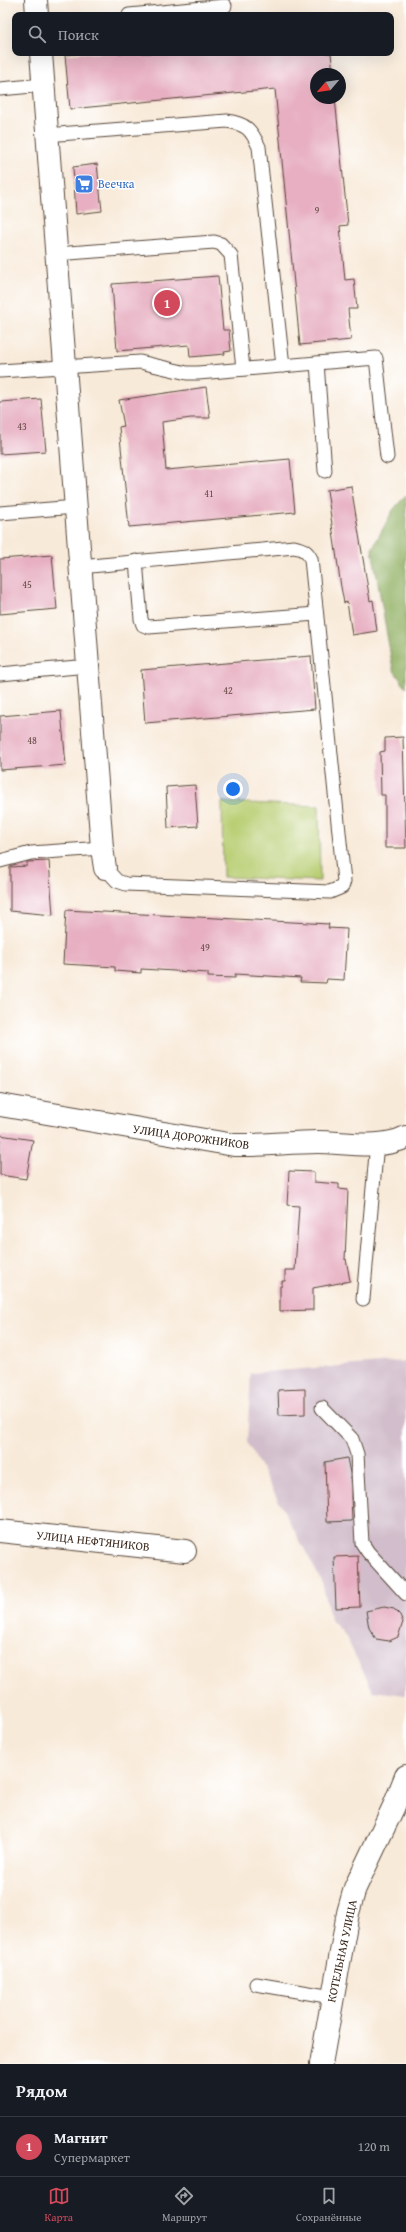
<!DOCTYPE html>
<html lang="ru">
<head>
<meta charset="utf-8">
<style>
  :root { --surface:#171b24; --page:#20242c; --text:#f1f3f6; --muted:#9ea1a6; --line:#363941; --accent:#d1495b }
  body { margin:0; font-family:"Gentium Book Plus",serif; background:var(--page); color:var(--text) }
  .compass { position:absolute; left:310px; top:68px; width:36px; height:36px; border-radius:50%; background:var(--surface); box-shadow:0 4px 16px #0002; rotate:241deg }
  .you { position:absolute; left:233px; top:789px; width:14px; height:14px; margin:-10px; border:3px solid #fff; border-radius:50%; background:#1a73e8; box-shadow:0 0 0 6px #1a73e833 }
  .badge { display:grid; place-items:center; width:26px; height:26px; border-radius:50%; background:var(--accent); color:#fff; font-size:13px; font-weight:700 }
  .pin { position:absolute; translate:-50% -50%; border:2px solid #fff; box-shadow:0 1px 4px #0006 }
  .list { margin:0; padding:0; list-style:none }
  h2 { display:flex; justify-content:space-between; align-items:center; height:52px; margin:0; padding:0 16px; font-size:17px }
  h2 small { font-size:13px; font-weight:400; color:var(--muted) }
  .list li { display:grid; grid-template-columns:26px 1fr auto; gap:12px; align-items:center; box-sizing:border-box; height:60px; padding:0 16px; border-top:1px solid var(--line) }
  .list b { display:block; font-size:15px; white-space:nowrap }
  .list p { margin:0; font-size:13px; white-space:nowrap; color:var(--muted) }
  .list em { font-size:13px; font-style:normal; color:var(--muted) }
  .icon { flex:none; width:22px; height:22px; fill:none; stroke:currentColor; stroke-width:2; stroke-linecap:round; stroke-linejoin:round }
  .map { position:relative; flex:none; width:406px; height:2064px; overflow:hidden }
  .search { position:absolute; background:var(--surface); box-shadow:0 4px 16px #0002; left:12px; right:12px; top:12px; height:44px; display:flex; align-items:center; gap:10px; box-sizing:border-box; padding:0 14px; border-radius:8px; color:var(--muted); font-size:15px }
  .sheet { height:112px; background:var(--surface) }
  nav { display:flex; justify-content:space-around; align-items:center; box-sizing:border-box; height:56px; border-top:1px solid var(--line); background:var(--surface); font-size:11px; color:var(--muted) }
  nav a { display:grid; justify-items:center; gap:2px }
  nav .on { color:var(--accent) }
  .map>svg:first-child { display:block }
</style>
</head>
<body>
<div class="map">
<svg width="406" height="2064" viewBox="0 0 406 2064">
  <rect width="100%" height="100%" fill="#fff"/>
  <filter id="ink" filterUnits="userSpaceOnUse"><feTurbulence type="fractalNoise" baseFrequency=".025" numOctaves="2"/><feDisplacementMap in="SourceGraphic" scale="8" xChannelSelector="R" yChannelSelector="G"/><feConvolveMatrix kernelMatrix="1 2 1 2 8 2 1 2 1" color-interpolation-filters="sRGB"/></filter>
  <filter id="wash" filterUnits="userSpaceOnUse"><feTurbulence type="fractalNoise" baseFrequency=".012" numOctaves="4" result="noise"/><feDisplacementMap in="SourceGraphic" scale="16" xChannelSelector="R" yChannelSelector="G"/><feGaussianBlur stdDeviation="0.9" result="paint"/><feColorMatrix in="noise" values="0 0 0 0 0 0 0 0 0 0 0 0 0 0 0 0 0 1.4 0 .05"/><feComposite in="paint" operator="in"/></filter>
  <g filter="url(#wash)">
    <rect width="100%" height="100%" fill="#f8ead9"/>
    <path fill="#d1bdcb" d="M406,1361v334l-33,-4 -28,-56 -14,-15 -9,-38 -75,-140 4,-69z"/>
    <path fill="#b7cd71" stroke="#797c48" d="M222,802l97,4 1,75 -97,-4z"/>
    <path fill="#91b063" stroke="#666d40" d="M406,495v193l-13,-19 -21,-120 21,-39z"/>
    <g id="blocks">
      <g fill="#e7afc1">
        <path d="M81,53h250l2,21h-17v24h19l13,127 -8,1 5,54 9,-1 3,30h-9l3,31 -51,5 -25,-256 -205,20 -5,-54z"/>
        <path d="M97,164l5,47 -26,3 -3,-47z"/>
        <path d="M218,276l5,54h6l2,21 -7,1 1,2 -35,3 -1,-12 -72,6 -5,-67z"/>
        <path d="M206,387l4,31h-19l-29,4 4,48 124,-11 5,53 -166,15 -10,-100 5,-1 -5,-26z"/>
        <path d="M41,399l5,52 -46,3v-52z"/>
        <path d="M351,486l19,115 3,-1 4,31 -25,4 -5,-33 -3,1 -3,-16 -14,-97z"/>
        <path d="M52,555l5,54 -57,5v-55z"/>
        <path d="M311,656l4,53 -170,14 -4,-53z"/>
        <path d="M61,711l5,54 -66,5v-54z"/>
        <path d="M403,737l3,111h-21v-53h-4l-1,-43 5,-1v-13z"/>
        <path d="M195,785l3,41 -30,2 -2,-41z"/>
        <path d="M49,861l4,54 -43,-4v-44l17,-1v-4z"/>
        <path d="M66,910l263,14 -1,4 19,1 -3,51 -17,-1 -1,4 -26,-1 1,-4 -66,-4v4l-27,-1v-4l-67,-4v4l-26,-2v-4l-52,-3z"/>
        <path d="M0,1135l33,5 -7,39 -26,-4z"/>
        <path d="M289,1171l25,1v10l25,2v5l9,1 -3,70 1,-1 4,22 -37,7v22l-33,1v-25h2v-5h3v-11h10l4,-64 -12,-1z"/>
        <path d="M305,1389v25l-26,1 -1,-25z"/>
        <path d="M347,1458l3,15 2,48 -25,1 -2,-60z"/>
        <path d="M358,1556l2,51 -24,1 -2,-51z"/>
        <path d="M384,1607l10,2 6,6 3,7 -5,15 -9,4 -13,-2 -7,-11 -3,-17z"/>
      </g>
    </g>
  </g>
  <g filter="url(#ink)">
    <use href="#blocks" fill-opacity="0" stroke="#57473a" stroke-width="1"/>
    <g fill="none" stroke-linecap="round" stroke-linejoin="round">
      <g stroke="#57473a" stroke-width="15">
        <g id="lane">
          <path d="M129,15l96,-9"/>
          <path d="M0,89l43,-4"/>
          <path d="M46,135l181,-14c19,3 24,8 32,26l24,219"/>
          <path d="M56,254l158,-12 7,2 10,11 12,114"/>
          <path d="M317,363l8,108"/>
          <path d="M0,371l140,-9 47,11h11l178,-15 11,99"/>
          <path d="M0,513l76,-6"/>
          <path d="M136,561l5,58 2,6 6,2 167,-13"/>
          <path d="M80,567l214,-20c9,2 13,4 17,12l33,322 -2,6 -12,5 -204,-8 -9,-3 -12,-13"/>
          <path d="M0,674l88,-8"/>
          <path d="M0,861l31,-8 71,-5"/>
          <path d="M363,1299l14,-156"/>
          <path d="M322,1408l30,31 5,15 5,89 6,9 38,42"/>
          <path d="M256,1984l76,13"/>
        </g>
      </g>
      <g stroke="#57473a" stroke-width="24">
        <g id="street">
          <path d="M36,0l1,15"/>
          <path d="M41,53l61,795 3,20"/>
          <path d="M0,1105l234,40c28,1 56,-3 84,-3 27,0 63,8 88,-5"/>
          <path d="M0,1531l185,20"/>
          <path d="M321,2064l27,-151 7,-25 39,-82 12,-30"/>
        </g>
      </g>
      <use href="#lane" stroke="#fff" stroke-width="13"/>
      <use href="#street" stroke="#fff" stroke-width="22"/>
    </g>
  </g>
  <defs>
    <g id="supermarket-square" transform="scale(1)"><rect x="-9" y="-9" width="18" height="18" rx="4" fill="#3f7fe0" stroke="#fff"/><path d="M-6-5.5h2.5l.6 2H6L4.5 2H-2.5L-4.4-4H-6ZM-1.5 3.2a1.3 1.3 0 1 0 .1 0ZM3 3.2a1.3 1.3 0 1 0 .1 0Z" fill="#fff"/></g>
  </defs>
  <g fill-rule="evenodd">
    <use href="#supermarket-square" x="84" y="184"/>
  </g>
  <g text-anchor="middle" stroke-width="3" stroke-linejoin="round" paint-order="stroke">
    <g font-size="10" fill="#664b47">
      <text x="317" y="214">9</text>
      <text x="22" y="430">43</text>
      <text x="209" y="497">41</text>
      <text x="27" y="588">45</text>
      <text x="228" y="694">42</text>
      <text x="32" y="744">48</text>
      <text x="205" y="951">49</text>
    </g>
    <g font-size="12" fill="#366cbe" stroke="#fff" text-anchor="start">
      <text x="98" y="188">Веечка</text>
    </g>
    <g font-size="12" fill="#3b2a1e" stroke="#fff">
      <text transform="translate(191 1137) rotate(8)" y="4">УЛИЦА ДОРОЖНИКОВ</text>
      <text transform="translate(93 1541) rotate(6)" y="4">УЛИЦА НЕФТЯНИКОВ</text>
      <text transform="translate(342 1951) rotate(-78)" y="4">КОТЕЛЬНАЯ УЛИЦА</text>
    </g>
  </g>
</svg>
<svg class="compass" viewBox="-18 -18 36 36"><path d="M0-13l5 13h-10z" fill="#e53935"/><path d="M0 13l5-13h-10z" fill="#9ea1a6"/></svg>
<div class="you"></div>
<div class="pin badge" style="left:167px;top:303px">1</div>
<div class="search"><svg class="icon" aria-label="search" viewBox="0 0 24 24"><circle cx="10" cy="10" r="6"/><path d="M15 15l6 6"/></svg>Поиск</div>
</div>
<section class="sheet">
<h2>Рядом<small></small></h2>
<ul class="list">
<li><span class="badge">1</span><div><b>Магнит</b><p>Супермаркет</p></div><em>120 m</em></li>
</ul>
</section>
<nav>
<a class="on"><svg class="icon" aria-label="map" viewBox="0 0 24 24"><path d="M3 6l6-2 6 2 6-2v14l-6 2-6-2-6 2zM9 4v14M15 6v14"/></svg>Карта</a>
<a><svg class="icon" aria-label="directions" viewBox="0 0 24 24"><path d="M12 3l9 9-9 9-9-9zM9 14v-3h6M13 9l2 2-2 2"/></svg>Маршрут</a>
<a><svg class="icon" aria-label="saved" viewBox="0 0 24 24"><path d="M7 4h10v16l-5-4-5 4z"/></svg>Сохранённые</a>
</nav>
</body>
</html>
